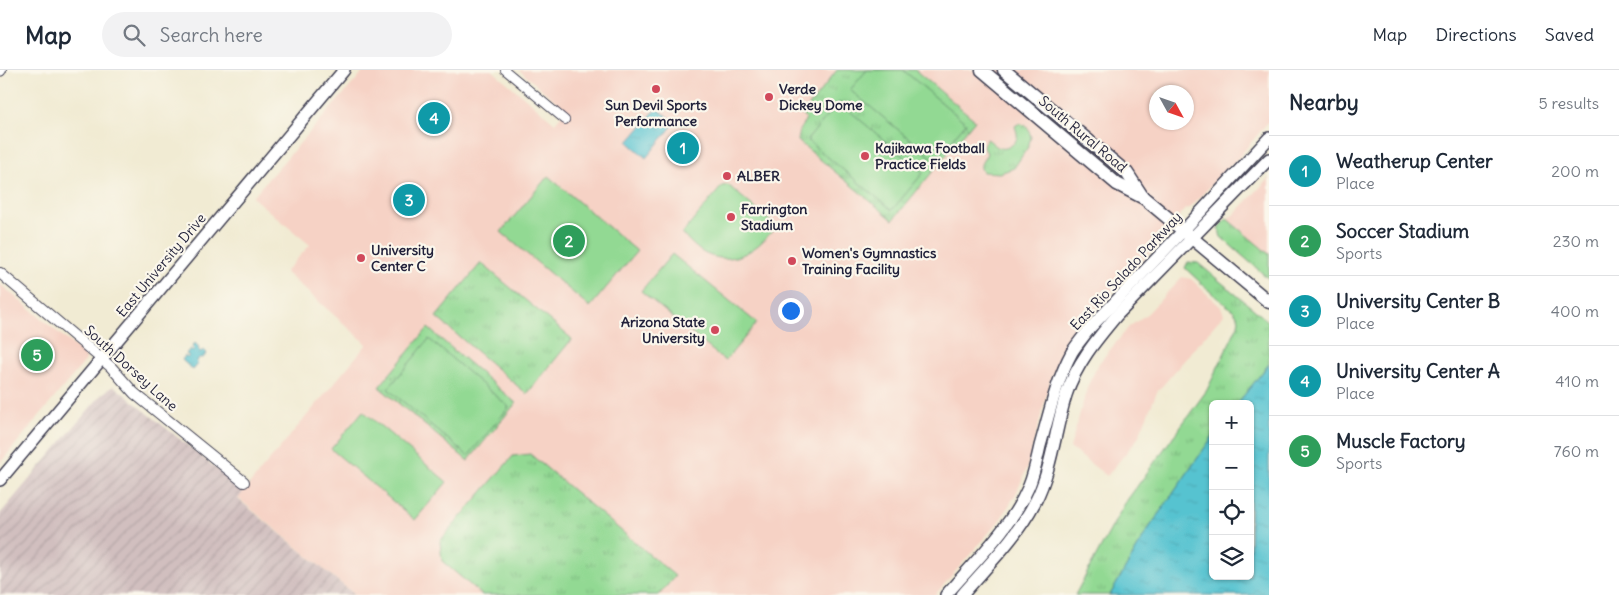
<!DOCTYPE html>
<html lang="en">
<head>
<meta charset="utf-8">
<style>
  :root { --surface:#fff; --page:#f2f2f3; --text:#1f2937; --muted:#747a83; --line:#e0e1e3; --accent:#d1495b }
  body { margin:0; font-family:Delius,sans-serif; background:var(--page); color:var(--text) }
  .controls { position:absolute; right:15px; bottom:15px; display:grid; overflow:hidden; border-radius:8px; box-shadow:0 1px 4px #0004 }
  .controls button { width:45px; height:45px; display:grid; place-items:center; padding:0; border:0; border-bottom:1px solid var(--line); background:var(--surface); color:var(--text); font:25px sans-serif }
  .compass { position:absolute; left:1149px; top:15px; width:45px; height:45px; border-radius:50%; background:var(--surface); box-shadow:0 1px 4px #0004; rotate:130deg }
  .you { position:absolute; left:790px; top:240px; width:18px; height:18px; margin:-12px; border:4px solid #fff; border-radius:50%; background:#1a73e8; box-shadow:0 0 0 8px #1a73e833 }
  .badge { display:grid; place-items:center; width:32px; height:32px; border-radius:50%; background:var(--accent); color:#fff; font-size:16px; font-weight:700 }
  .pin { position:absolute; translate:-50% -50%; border:2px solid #fff; box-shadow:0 1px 5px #0006 }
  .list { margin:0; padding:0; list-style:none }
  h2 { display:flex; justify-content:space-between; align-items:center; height:65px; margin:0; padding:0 20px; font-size:21px }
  h2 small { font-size:16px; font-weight:400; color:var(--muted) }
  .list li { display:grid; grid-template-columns:32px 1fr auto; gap:15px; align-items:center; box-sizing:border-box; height:70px; padding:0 20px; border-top:1px solid var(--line) }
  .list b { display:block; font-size:19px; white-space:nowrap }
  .list p { margin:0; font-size:16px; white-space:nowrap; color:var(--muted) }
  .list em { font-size:16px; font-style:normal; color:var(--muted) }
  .icon { flex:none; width:28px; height:28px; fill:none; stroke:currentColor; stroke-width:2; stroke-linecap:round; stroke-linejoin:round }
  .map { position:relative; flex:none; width:1269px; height:525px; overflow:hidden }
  header { display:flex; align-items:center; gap:30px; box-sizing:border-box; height:70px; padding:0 25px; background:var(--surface); border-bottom:1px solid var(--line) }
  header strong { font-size:24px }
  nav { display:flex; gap:28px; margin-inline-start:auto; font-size:18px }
  .search { width:350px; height:45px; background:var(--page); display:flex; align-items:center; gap:12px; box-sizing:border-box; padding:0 18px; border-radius:28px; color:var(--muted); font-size:19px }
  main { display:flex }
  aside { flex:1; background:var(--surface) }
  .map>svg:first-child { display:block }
</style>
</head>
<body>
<header>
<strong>Map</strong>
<div class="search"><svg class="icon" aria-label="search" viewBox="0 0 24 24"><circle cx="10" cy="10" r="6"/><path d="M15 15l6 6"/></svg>Search here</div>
<nav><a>Map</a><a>Directions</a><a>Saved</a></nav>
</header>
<main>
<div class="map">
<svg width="1269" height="525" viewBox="0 0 1269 525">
  <defs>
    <pattern id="industrial-furrows" width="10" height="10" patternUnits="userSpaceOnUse" patternTransform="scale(1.25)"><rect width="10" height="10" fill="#d1bfbf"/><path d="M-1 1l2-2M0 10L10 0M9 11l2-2" fill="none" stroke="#b3a4a5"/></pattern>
    <pattern id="grass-tufts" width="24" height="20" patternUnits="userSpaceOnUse" patternTransform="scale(1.25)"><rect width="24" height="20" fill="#92d993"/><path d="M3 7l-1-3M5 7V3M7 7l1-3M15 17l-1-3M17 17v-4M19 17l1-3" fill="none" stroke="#7eba80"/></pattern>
    <pattern id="water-ripples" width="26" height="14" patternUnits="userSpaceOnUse" patternTransform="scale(1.25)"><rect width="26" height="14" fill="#57c3d0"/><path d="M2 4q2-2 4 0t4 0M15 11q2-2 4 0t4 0" fill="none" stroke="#4ba7b4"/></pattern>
  </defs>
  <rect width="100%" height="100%" fill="#fbf7ec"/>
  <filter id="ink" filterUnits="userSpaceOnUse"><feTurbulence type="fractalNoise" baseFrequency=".02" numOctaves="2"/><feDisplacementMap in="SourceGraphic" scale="10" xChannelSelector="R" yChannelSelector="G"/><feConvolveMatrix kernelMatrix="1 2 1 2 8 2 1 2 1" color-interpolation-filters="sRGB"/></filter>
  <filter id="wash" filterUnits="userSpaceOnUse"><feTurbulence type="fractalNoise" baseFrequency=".0096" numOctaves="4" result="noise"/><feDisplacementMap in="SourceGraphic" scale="20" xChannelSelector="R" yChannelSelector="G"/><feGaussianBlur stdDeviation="1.12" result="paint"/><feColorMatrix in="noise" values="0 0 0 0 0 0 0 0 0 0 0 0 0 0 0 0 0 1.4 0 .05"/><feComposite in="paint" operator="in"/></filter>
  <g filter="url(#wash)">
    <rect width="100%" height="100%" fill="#f1ebd3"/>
    <g fill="#f6d2c5" fill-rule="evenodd">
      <path d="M365,0h127l63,53 11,-13 -47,-40h750v51l-30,36 -50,51 -4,1 -22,27 -2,5 -76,80 -13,17 -16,29 -5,11 -24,90 -11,26 -16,26 -65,75h-580l-117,-97 129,-154 -82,-72 25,-27 -58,-48zM1156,22h30v30h-30z"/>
      <path d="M1269,108v76l-42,-35 8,-5z"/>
      <path d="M1182,207l9,2 30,28 3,7 -67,78 -19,46 -31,38 -37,-28 18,-63 11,-22 30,-36 19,-14z"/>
      <path d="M0,214l85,71 1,5 -86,103z"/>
    </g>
    <path fill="url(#industrial-furrows)" d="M114,316l130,105 -6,8 117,96h-355v-81l102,-120z"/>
    <g fill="url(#grass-tufts)" stroke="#5a7e67">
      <path d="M837,0h78l60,50 -82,100 -95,-79 2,-12 6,-10 -4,-4z"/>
      <path d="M1018,54h4l6,4 3,9 -3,10 -14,21 -14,5 -17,-1c-6,-8 2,-12 4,-19l-4,-7 4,-7c4,2 9,8 13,9 7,2 15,-4 17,-10 1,-4 -1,-8 -2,-12z"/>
      <path d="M1227,149l42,35v25l-48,-42c-3,-8 -1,-14 6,-18z"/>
      <path d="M1188,192l10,1 71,59v42l-32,40h-24v32l-66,95 -37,64h-35l50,-92 82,-113 31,-65 1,-6 -5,-8 -19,-15 -30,-28z"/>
      <path d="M481,193l91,76 -45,55 -91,-77z"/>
      <path d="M428,258l88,75 -48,58 -89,-74z"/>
      <path d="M530,384l145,122 -16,19h-177l-40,-34 -2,-20 73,-85z"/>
    </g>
    <g fill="#92d993" stroke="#5a7e67">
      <path d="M867,0h36l63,53 -31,37 -85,-70z"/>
      <path d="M839,32l84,71 -31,37 -85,-70z"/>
      <path d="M548,106l89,75 -47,56 -89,-75z"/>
      <path d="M728,115l48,41c-16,22 -41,41 -70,28 -9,-4 -17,-14 -24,-20l40,-48z"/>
      <path d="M672,184l85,69 -32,38 -84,-70z"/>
      <path d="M429,269l80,68 -41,49 -80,-67z"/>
      <path d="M363,341l84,71 -32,38 -84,-71z"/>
    </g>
    <g fill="url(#water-ripples)" stroke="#3c7286">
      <path d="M657,38l18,15 -29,35 -18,-16z"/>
      <path d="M195,273l4,4 -1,2 3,3 2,-2 4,3 -5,6 -2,-2 -4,5 2,2 -5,6 -11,-10 3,-4 2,2 2,-2 -3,-2 4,-5 3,2 1,-2 -2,-2z"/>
      <path d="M1269,294v231h-159l37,-64 66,-95v140h37v-172h-13z"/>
    </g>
  </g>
  <g filter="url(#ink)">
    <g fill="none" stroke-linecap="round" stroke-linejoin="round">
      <g stroke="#414052" stroke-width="10">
        <path id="minor" d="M505,0l60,50"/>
      </g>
      <g stroke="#414052" stroke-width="12">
        <g id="tertiary">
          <path d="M0,1l1,-1"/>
          <path d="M0,203l111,94 23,26 110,89"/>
        </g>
      </g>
      <g stroke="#414052" stroke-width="14">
        <g id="secondary">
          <path d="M0,410l344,-410"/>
          <path d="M946,525c29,-34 65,-67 83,-109 5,-12 8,-27 11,-40 9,-31 16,-65 32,-94 5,-8 12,-16 18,-24l93,-97 86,-93"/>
          <path d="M962,525c25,-29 55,-58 73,-93 17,-33 20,-72 31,-107 10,-31 30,-55 51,-80l152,-156"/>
        </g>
      </g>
      <g stroke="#414052" stroke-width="15">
        <g id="primary">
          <path d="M982,0l135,114 27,14 125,104"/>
          <path d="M1004,0l123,103 15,23"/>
        </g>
      </g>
      <use href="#minor" stroke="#fff" stroke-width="8"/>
      <use href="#tertiary" stroke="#fff" stroke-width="10"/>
      <use href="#secondary" stroke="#fff" stroke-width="11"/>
      <use href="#primary" stroke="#fff" stroke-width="12"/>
    </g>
  </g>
  <g fill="#d1495b" stroke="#fbf7ec" stroke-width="2">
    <circle cx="656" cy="19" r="5"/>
    <circle cx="769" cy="27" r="5"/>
    <circle cx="865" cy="86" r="5"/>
    <circle cx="727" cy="106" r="5"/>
    <circle cx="731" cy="147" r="5"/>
    <circle cx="361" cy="188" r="5"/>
    <circle cx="792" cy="191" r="5"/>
    <circle cx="715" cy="260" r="5"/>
  </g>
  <g text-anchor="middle" stroke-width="4.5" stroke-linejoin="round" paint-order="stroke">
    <g font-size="14" font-weight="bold" fill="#22223b" stroke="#fbf7ec" text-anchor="start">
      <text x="779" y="24">Verde<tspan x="779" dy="16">Dickey Dome</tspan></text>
      <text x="656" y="40" text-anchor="middle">Sun Devil Sports<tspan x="656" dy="16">Performance</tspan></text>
      <text x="875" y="83">Kajikawa Football<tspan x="875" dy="16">Practice Fields</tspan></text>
      <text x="737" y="111">ALBER</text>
      <text x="741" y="144">Farrington<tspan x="741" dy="16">Stadium</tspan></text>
      <text x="371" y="185">University<tspan x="371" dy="16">Center C</tspan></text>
      <text x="802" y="188">Women's Gymnastics<tspan x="802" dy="16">Training Facility</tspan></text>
      <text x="705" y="257" text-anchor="end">Arizona State<tspan x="705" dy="16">University</tspan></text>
    </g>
    <g font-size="14" fill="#22223b" stroke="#fbf7ec">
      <text transform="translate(1083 64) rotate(40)" y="5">South Rural Road</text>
      <text transform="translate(161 195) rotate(-50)" y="5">East University Drive</text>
      <text transform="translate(1126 201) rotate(-47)" y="5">East Rio Salado Parkway</text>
      <text transform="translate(131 298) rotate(42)" y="5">South Dorsey Lane</text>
    </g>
  </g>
</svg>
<div class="controls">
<button>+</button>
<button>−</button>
<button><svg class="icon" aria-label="locate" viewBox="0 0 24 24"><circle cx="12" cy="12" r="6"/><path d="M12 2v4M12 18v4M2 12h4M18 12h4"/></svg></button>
<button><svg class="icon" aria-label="layers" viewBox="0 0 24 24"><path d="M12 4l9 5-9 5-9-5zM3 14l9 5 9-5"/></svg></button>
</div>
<svg class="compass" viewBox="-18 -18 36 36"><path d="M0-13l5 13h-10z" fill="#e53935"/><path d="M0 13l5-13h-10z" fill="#747a83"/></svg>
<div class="you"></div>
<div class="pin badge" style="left:683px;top:78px;background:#0f9aa8">1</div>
<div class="pin badge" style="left:569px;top:171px;background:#2e9e5b">2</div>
<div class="pin badge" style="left:409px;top:130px;background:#0f9aa8">3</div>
<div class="pin badge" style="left:434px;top:48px;background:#0f9aa8">4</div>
<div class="pin badge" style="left:37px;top:285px;background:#2e9e5b">5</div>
</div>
<aside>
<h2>Nearby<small>5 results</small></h2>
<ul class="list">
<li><span class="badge" style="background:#0f9aa8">1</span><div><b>Weatherup Center</b><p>Place</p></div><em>200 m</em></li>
<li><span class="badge" style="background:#2e9e5b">2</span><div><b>Soccer Stadium</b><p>Sports</p></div><em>230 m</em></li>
<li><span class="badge" style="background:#0f9aa8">3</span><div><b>University Center B</b><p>Place</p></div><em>400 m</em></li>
<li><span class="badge" style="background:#0f9aa8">4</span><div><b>University Center A</b><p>Place</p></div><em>410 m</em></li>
<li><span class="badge" style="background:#2e9e5b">5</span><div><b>Muscle Factory</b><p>Sports</p></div><em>760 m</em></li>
</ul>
</aside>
</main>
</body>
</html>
